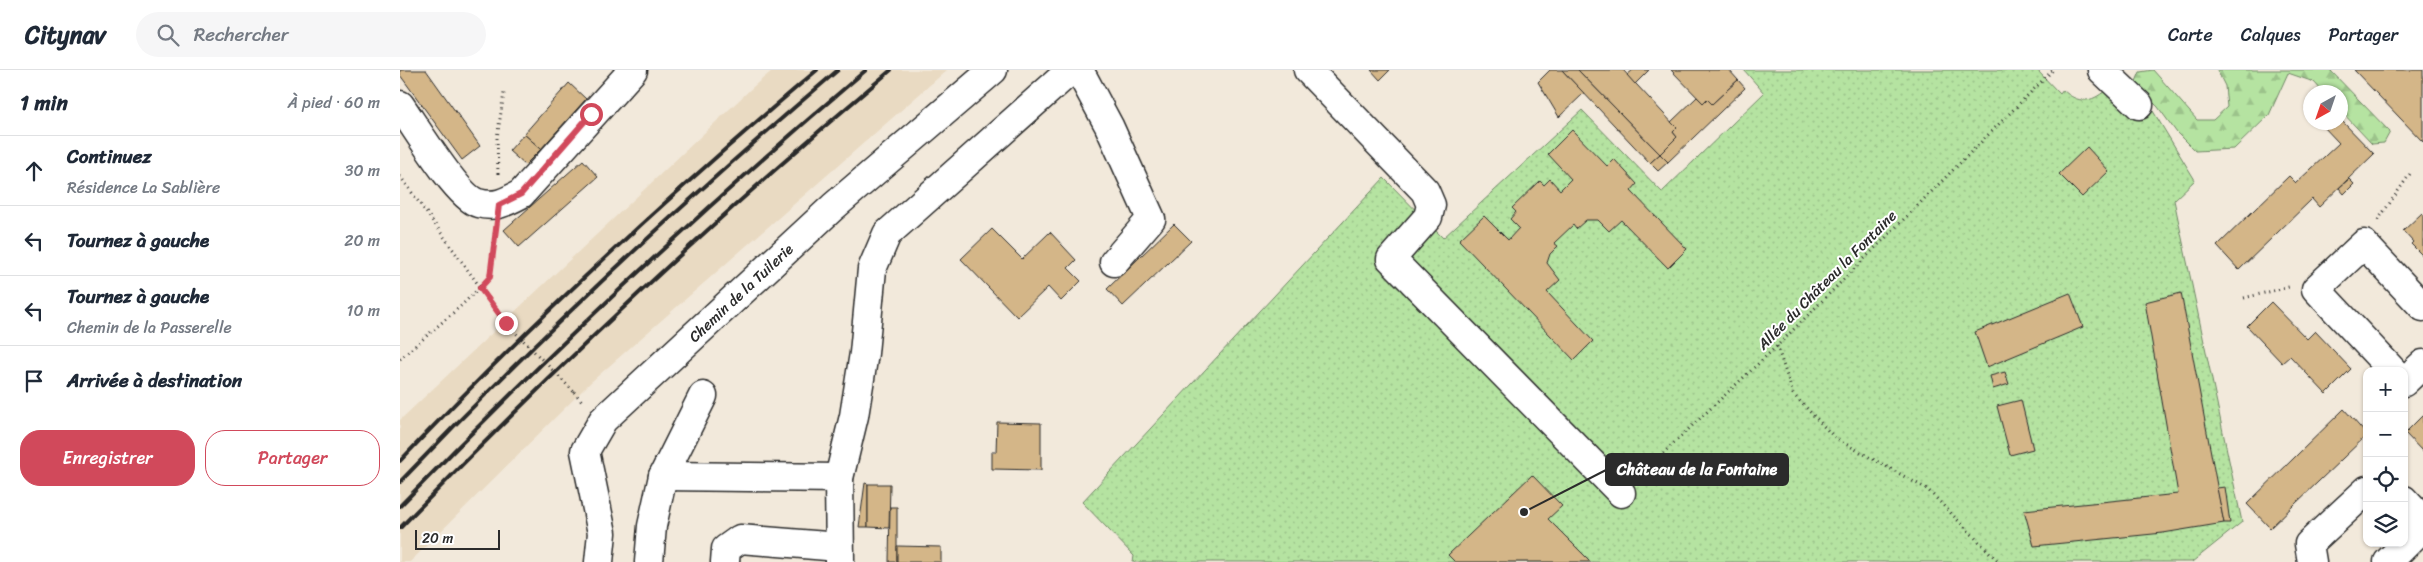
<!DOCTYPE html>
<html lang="fr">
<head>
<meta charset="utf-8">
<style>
  :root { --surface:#fff; --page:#f6f6f7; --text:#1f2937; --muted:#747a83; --line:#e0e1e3; --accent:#d1495b }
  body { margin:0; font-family:Sriracha,sans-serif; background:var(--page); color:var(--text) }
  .controls { position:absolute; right:15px; bottom:15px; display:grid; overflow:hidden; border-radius:10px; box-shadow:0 1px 4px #0004 }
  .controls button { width:45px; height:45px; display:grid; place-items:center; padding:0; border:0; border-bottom:1px solid var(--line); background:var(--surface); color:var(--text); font:25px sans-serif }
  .compass { position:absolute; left:1903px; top:15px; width:45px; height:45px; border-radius:50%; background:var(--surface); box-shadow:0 1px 4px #0004; rotate:220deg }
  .scale { position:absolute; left:15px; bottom:12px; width:85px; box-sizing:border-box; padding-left:5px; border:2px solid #2b2b2b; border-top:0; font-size:14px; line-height:18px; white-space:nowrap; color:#2b2b2b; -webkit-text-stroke:4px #fff; paint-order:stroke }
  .stop { position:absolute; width:15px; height:15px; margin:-11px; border:4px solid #d1495b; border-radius:50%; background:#fff }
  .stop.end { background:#d1495b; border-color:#fff; box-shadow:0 1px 5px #0008 }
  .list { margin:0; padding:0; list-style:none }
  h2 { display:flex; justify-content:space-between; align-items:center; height:65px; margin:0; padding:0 20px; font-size:21px }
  h2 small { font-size:16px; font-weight:400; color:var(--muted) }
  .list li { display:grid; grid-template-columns:32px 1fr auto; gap:15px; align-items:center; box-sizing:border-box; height:70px; padding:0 20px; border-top:1px solid var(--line) }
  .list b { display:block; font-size:19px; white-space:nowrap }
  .list p { margin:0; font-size:16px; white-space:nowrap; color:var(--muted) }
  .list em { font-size:16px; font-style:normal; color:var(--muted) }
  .actions { display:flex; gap:10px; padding:15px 20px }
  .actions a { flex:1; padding:11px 0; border:1px solid var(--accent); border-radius:20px; text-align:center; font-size:18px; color:var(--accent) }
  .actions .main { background:var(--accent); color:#fff }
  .icon { flex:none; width:28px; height:28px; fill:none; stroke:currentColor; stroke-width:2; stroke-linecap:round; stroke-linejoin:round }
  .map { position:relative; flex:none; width:2023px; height:492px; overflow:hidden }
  header { display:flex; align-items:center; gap:30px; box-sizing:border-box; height:70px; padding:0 25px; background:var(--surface); border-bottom:1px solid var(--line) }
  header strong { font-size:24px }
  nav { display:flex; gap:28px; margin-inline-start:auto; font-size:18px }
  .search { width:350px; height:45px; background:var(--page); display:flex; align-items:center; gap:12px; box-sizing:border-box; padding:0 18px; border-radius:28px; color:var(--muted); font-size:19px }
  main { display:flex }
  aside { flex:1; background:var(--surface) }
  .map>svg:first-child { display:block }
</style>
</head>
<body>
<header>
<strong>Citynav</strong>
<div class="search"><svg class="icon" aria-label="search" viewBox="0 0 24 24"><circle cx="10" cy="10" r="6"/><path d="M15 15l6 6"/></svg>Rechercher</div>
<nav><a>Carte</a><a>Calques</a><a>Partager</a></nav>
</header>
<main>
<aside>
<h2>1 min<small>À pied · 60 m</small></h2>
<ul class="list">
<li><svg class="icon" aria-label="ahead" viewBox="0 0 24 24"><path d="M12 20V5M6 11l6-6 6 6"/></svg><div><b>Continuez</b><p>Résidence La Sablière</p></div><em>30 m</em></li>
<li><svg class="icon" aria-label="left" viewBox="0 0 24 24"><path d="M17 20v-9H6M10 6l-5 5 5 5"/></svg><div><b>Tournez à gauche</b></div><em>20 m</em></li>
<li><svg class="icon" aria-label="left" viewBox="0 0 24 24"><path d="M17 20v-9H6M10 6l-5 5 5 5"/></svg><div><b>Tournez à gauche</b><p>Chemin de la Passerelle</p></div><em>10 m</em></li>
<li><svg class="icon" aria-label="arrive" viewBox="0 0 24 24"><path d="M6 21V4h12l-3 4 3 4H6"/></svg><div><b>Arrivée à destination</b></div></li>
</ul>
<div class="actions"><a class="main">Enregistrer</a><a>Partager</a></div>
</aside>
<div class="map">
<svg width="2023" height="492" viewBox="0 0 2023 492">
  <defs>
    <pattern id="forest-firs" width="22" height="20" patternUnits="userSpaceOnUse" patternTransform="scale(1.25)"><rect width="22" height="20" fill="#b5e3a1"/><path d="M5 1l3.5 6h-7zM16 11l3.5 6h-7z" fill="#9cc38b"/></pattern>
    <pattern id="park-dots" width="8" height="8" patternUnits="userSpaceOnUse" patternTransform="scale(1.25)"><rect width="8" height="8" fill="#b5e3a1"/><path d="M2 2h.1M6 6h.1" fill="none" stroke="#9cc38b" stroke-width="1.8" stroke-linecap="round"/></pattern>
  </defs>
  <rect width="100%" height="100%" fill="#f2e9db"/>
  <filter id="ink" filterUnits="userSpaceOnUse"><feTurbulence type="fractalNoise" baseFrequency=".02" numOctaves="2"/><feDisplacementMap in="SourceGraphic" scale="10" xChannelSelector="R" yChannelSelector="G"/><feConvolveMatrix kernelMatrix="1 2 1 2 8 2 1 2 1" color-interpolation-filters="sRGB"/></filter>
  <g filter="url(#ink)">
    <path fill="#e9dac2" d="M373,0h174l-356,312 -181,180h-10v-142l354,-334z"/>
    <path fill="url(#forest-firs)" stroke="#708766" d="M1753,0l44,50h16l14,-13 -2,-21 -8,-16h113l60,62 -6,11 -12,1 -31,-33 -1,-19h-17l-9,-10 -26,-9 -19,42 -35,34 -39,2 -18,-18 -19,-26 -23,-23 5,-12z"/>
    <path fill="url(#park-dots)" stroke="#708766" d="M1344,0h293l23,24 3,-4c15,14 28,13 43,0l23,23 24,-2 42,69 -21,20 68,322 -50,40h-1059l1,-6 -52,-54 302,-324 59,60 139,-128 80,82 102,-99z"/>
    <g fill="#d4b688" stroke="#2b2b2b">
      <path d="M0,0h26l54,76 -18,14 -62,-85z"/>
      <path d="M971,0h19l-10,10z"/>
      <path d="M1150,0h12l22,23 -25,24 -21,-35z"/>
      <path d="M1162,0h16l82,84 -10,9z"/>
      <path d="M1178,0h45l54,58 -4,4 4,5 -17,17z"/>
      <path d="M1233,0h16l-14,14 -8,-9z"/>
      <path d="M1271,0h58l9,10 -26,24 -5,-5 -4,4z"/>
      <path d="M1954,0h69v72z"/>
      <path d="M1338,10l7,8 -77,74 -8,-8 17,-17 -4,-5 4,-4 -6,-6 26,-25 6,6 4,-4 5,5z"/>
      <path d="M169,13l17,16 -45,50 -17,-15z"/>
      <path d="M1940,49l34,35 -55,53 -7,-8 -73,71 -22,-24 72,-70 7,7 43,-40 -17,-18 2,-3h16z"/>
      <path d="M1172,60l35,36 7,-7 23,25 -6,7 56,58 -19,19 -47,-48 -12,11 -11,-11h-12l-10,9 -3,-4 -19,18 4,3 -8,8 -3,9 13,17 -13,12 46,49 -19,19 -115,-120 25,-24 24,24 11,-12 -9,-9 6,-7 -4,-4 28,-27 4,4 6,-6 10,11 11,-11 -23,-25z"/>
      <path d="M124,64l17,15 -16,16 -16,-14z"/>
      <path d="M1687,77l22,24 -27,26 -23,-23z"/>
      <path d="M1260,84l8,8 -10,9 -8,-8z"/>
      <path d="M183,90l15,17 -79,70 -15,-17z"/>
      <path d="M1949,109l5,5 -10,10 -5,-6z"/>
      <path d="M2022,143l1,1v42l-12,-12 2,-2 -10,-11z"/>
      <path d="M774,154l17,17 -68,65 -16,-17z"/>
      <path d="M592,159l30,30 28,-27 26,28 -8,8 13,13 -20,20 -13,-14 -31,30 -56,-58z"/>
      <path d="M1670,223l13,34 -96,40 -12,-35z"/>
      <path d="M1781,223l43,230 -61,10 -129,13 -10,-36 154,-16 -33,-192z"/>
      <path d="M1871,232l36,37 8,-8 36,38 -25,25 -36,-38 -8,7 -35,-37z"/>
      <path d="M1605,302l4,12 -16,5 -3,-13z"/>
      <path d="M1621,330l12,49 -23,6 -13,-49z"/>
      <path d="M1944,339l23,26 -97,93 -23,-24z"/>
      <path d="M2023,345v37l-18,-19z"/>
      <path d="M597,352l44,1v47l-49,-1v-17h4z"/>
      <path d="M1132,405l30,31 -14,13 43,43h-136l-7,-7z"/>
      <path d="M465,413l3,1v43h-9z"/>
      <path d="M468,414h22l-1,44 -21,-1z"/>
      <path d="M1825,417l5,36h-6l-7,-35z"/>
      <path d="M490,437h7v55h-8z"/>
      <path d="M497,476l44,1v15h-44z"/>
    </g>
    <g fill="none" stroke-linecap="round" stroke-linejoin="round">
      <g stroke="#2b2b2b" stroke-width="31">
        <g id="minor">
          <path d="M679,0l30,56 42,93 -37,43"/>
          <path d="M908,0l117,121 6,14 -3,12 -37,42 230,234"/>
          <path d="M1702,0l37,35"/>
          <path d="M0,35c14,20 58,93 78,98 17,5 28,-1 43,-9l112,-124"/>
          <path d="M1993,301l-77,-82 48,-45 59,63"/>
          <path d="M2004,312l19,-18"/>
          <path d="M263,406l176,2"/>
          <path d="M199,492l3,-29 -17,-82 18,-31 230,-213 160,-137"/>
          <path d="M249,492l3,-36 11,-50 40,-80"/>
          <path d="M325,492l1,-13 14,-10 99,8"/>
          <path d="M440,492l-1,-84 15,-62 10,-63 8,-84 15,-35 184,-164"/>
          <path d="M1912,492l-3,-18 58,-54"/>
          <path d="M1988,492l30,-30v-17l-14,-15"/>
        </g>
      </g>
      <g stroke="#2b2b2b" stroke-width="3" stroke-dasharray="1 4" stroke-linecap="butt">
        <path d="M98,104l-1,-36 7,-45"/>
        <path d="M0,106l106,147"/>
        <path d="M1978,150l34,-49"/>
        <path d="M1844,228l45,-11"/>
        <path d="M1377,276l16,48 42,44 92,51 72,73"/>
        <path d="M0,289l62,-54 28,-28 5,-44"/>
        <path d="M174,322l8,9"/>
        <path d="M1241,404l136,-128 276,-276"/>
      </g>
      <use href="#minor" stroke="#fff" stroke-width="28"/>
      <g stroke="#2b2b2b" stroke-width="4">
        <path d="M0,391c131,-139 272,-268 417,-391"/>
        <path d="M0,412c138,-145 285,-282 438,-412"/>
        <path d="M0,436c148,-153 303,-298 466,-436"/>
        <path d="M0,458c156,-161 319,-314 491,-458"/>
      </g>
      <path stroke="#2b2b2b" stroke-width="3" stroke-dasharray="1 4" stroke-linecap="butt" d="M106,253l68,69"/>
    </g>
  </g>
  <g fill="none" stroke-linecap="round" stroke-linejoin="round" filter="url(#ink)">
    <path stroke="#d1495b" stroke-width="6" d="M106,253l-26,-35 10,-11 9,-72 22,-11 70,-80"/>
  </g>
  <g text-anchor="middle" stroke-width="4" stroke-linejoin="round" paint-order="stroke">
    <g font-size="15" fill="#2b2b2b" stroke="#fff">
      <text transform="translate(1427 210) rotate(-45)" y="5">Allée du Château la Fontaine</text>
      <text transform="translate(341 223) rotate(-43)" y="5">Chemin de la Tuilerie</text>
    </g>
  </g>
  <path fill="none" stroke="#2b2b2b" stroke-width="2" d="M1124 442L1206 400"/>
  <circle fill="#2b2b2b" stroke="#fff" stroke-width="2" cx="1124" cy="442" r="5"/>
  <rect fill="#2b2b2b" stroke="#2b2b2b" stroke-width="2" x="1206" y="384" width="182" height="31" rx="5"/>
  <g font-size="16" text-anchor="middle" font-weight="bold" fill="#fff">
    <text x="1297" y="405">Château de la Fontaine</text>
  </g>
</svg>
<div class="controls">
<button>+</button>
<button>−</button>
<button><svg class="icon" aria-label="locate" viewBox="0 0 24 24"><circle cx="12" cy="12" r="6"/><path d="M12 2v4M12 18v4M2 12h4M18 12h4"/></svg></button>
<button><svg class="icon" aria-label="layers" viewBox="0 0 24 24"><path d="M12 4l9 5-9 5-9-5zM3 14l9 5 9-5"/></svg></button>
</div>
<svg class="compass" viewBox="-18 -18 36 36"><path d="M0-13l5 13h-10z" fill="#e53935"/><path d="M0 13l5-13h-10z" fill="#747a83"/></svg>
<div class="scale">20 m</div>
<div class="stop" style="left:191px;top:44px"></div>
<div class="stop end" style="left:106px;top:253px"></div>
</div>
</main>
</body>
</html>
